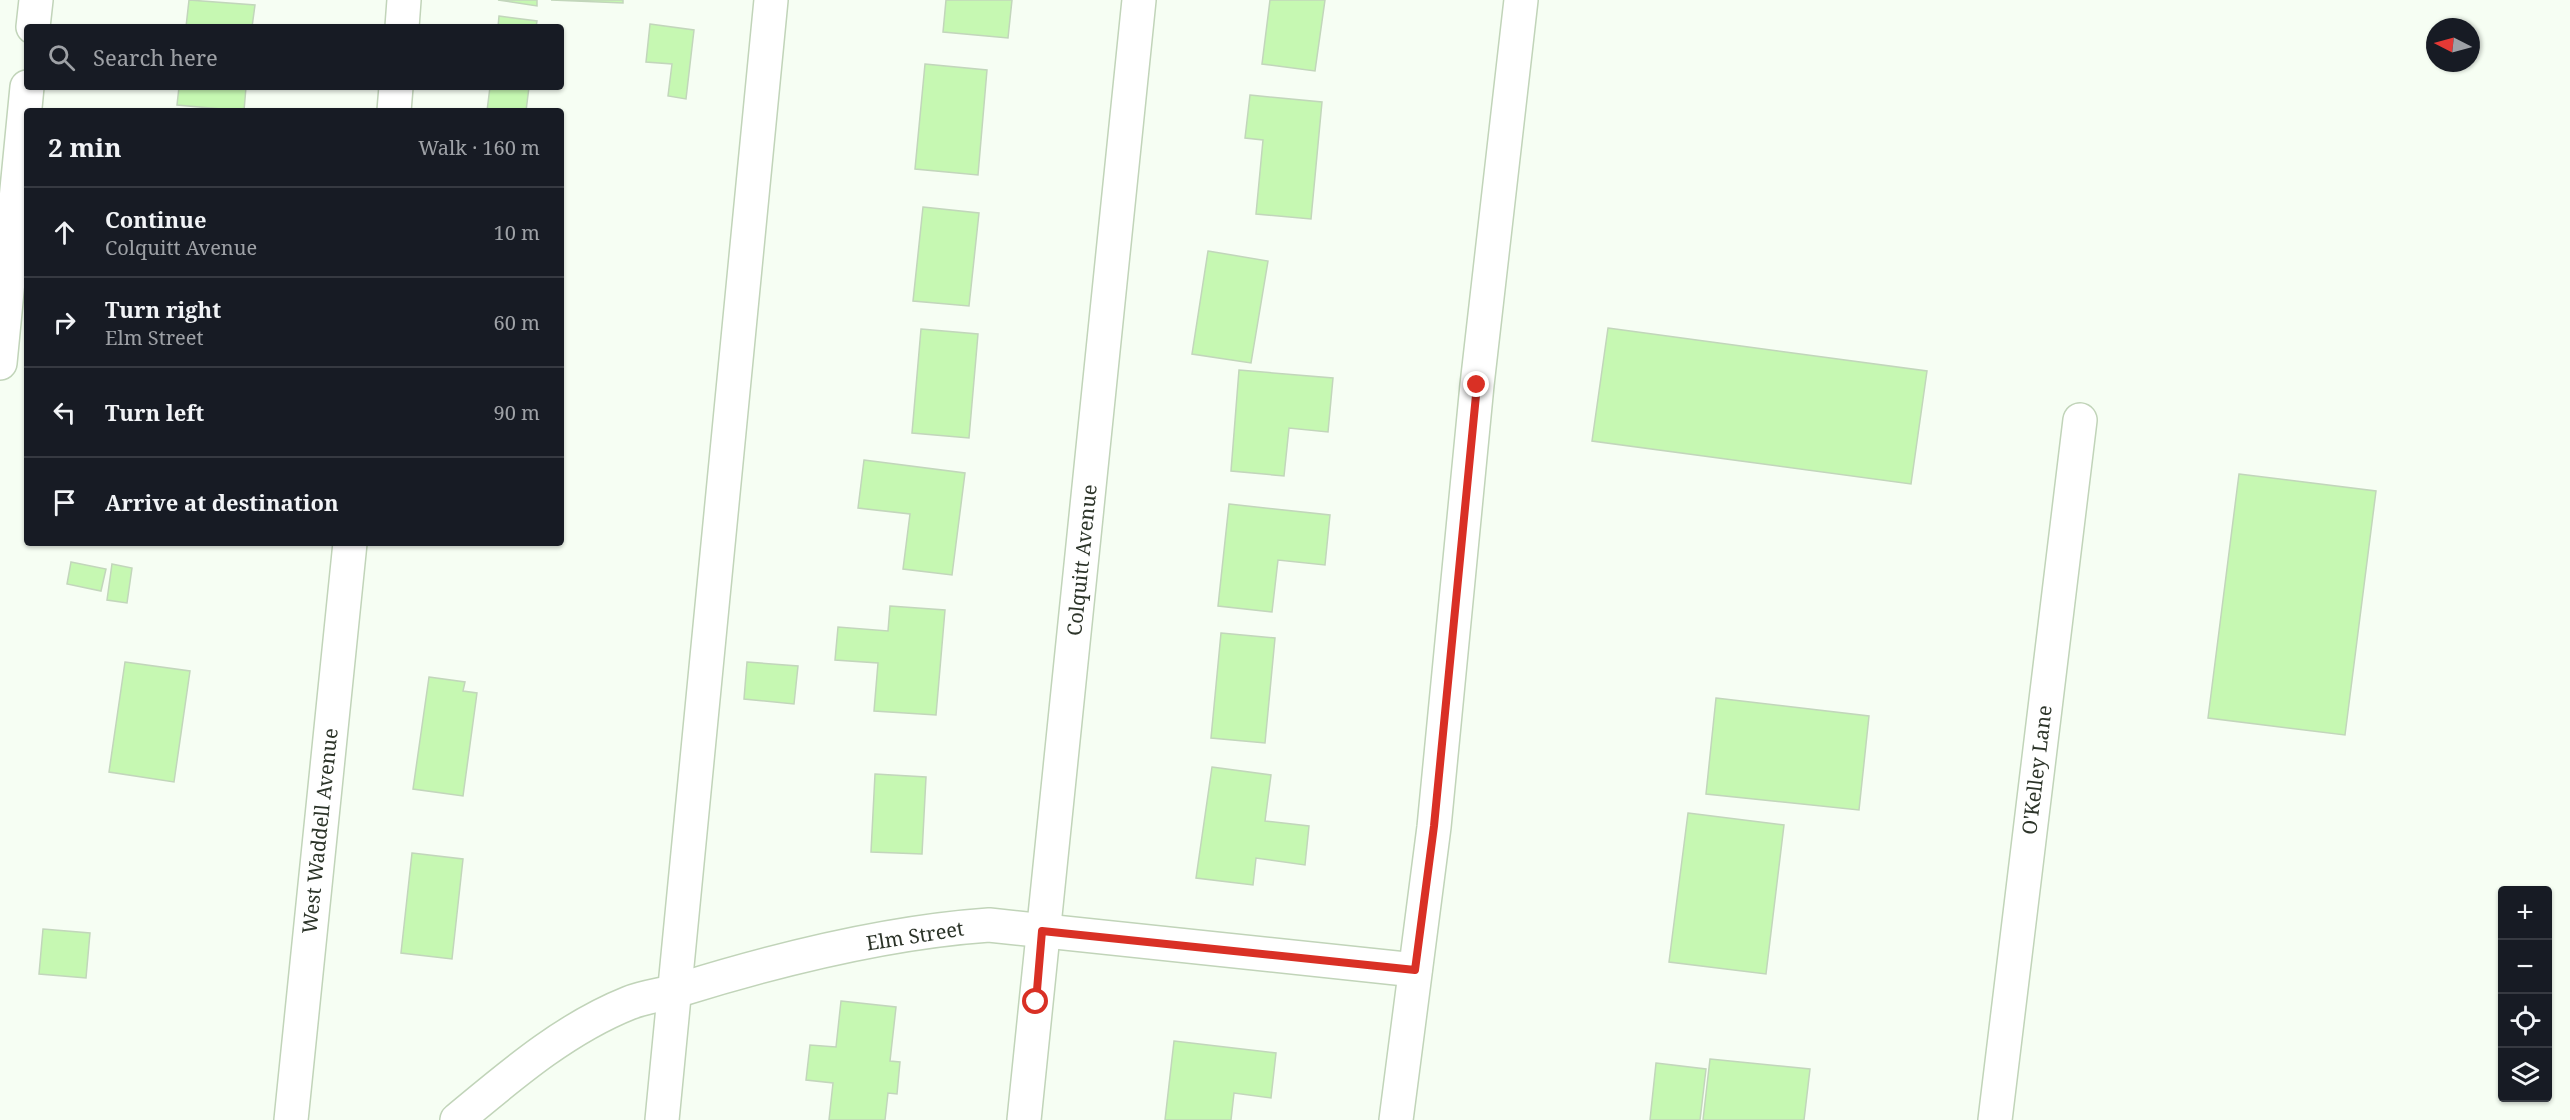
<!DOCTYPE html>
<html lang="en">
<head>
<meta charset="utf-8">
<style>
  :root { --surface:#171b24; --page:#242831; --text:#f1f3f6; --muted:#9ea1a6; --line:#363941 }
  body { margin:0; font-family:"Noto Serif",serif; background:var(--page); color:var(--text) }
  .controls { position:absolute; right:18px; bottom:18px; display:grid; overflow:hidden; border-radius:6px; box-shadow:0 2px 4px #0004 }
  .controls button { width:54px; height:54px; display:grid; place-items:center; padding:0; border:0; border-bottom:2px solid var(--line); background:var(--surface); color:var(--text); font:30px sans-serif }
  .compass { position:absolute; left:2426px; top:18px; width:54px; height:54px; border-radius:50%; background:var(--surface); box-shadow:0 2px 4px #0004; rotate:276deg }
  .stop { position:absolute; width:18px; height:18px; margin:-14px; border:4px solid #d93025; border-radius:50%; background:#fff }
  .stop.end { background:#d93025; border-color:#fff; box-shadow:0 2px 6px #0008 }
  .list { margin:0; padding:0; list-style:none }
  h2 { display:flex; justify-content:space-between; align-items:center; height:78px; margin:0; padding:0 24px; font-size:26px }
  h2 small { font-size:20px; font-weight:400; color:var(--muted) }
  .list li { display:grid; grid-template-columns:39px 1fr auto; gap:18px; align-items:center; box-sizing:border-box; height:90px; padding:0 24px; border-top:2px solid var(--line) }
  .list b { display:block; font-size:22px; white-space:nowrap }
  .list p { margin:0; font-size:20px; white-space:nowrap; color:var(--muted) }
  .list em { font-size:20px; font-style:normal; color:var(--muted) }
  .icon { flex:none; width:33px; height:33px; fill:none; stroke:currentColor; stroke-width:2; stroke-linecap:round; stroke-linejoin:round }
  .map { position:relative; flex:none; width:2570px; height:1120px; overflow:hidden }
  .search { position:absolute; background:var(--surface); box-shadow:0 2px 4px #0004; left:24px; top:24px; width:540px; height:66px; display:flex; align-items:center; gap:15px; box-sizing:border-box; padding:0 21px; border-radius:6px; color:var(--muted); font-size:22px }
  .panel { position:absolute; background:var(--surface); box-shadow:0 2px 4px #0004; left:24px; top:108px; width:540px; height:438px; border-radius:6px }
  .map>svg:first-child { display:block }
</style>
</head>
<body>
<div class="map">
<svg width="2570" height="1120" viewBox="0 0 2570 1120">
  <rect width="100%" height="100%" fill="#f6fef3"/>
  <g fill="#c6f8b2" stroke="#c2d6bb" stroke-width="1.5">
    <path d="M189,0l66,5 -3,22h-66z"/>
    <path d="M498,0h39v6z"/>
    <path d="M551,0h72v3z"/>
    <path d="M946,0h66l-4,38 -65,-6z"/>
    <path d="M1270,0h55l-10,71 -53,-7z"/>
    <path d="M499,16l38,5 -1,6h-38z"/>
    <path d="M650,24l44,6 -8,69 -18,-3 4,-32 -26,-2z"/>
    <path d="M925,64l62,6 -9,105 -63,-6z"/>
    <path d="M179,87h67l-2,24 -67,-6z"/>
    <path d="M490,87h39l-3,24h-39z"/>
    <path d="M1250,95l72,7 -11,117 -55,-5 7,-74 -18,-2z"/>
    <path d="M923,207l56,6 -10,93 -56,-5z"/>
    <path d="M1208,251l60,10 -17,102 -59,-9z"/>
    <path d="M1608,328l319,43 -16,113 -319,-43z"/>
    <path d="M921,329l57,5 -9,104 -57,-5z"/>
    <path d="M1239,370l94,8 -5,54 -39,-4 -5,48 -53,-5z"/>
    <path d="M864,460l101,13 -13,102 -49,-6 7,-55 -52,-6z"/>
    <path d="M2239,474l137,17 -31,244 -137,-17z"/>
    <path d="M1229,504l101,11 -5,50 -47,-5 -6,52 -54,-6z"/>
    <path d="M71,562l35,7 -5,22 -34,-7z"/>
    <path d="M112,564l20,4 -5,35 -20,-3z"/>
    <path d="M890,606l55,4 -9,105 -62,-4 4,-48 -43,-3 3,-33 50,4z"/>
    <path d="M1221,633l54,5 -10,105 -54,-5z"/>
    <path d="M125,662l65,9 -16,111 -65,-10z"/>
    <path d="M747,662l51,4 -4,38 -50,-5z"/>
    <path d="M429,677l36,5 -2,9 14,2 -14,103 -50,-7z"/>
    <path d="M1716,698l153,18 -10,94 -153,-16z"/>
    <path d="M1212,767l59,8 -6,46 44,5 -4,39 -49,-7 -3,27 -57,-7z"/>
    <path d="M875,774l51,3 -4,77 -51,-2z"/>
    <path d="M1688,813l96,12 -18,149 -97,-12z"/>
    <path d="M412,853l51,6 -11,100 -51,-6z"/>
    <path d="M43,929l47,4 -4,45 -47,-4z"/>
    <path d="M841,1001l55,6 -6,54 10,1 -3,32 -9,-1 -3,27h-56l4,-37 -27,-3 4,-35 26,2z"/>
    <path d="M1174,1041l102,12 -5,45 -37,-5 -3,27h-66z"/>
    <path d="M1710,1059l100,10 -6,51h-101z"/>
    <path d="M1656,1063l50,6 -6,51h-50z"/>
  </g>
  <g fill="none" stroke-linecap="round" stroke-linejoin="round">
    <g stroke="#c1d4b9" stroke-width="36">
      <g id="minor">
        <path d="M33,27l3,-27"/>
        <path d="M402,27l2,-27"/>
        <path d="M394,111l2,-24"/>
        <path d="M0,363l27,-276"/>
        <path d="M291,1120l59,-577"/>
        <path d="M457,1120c53,-44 107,-91 172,-117 17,-7 36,-8 53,-14 97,-30 206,-57 307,-64l426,45"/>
        <path d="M662,1120l109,-1120"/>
        <path d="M1024,1120l115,-1120"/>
        <path d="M1396,1120l38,-293 43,-442 44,-385"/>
        <path d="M1995,1120l85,-700"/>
      </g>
    </g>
    <use href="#minor" stroke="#fff" stroke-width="33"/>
  </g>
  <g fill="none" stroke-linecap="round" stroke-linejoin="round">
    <path stroke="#d93025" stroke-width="8" d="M1036,1002l6,-71 373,39 19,-144 43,-441"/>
  </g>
  <g text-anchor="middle" stroke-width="5" stroke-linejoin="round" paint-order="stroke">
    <g font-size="20" fill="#2c3429" stroke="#fff">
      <text transform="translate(1082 560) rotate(-84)" y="7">Colquitt Avenue</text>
      <text transform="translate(2037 770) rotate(-83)" y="7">O'Kelley Lane</text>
      <text transform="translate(320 831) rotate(-84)" y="7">West Waddell Avenue</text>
      <text transform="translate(915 936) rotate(-9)" y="7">Elm Street</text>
    </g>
  </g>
</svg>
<div class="controls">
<button>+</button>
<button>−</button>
<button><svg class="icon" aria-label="locate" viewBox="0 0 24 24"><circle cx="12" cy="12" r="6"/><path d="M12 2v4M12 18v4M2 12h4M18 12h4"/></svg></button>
<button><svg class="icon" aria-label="layers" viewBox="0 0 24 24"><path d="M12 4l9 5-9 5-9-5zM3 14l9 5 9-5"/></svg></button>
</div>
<svg class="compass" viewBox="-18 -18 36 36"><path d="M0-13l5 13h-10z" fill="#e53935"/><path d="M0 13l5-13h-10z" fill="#9ea1a6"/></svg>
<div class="stop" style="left:1036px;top:1002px"></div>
<div class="stop end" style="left:1477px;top:385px"></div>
<div class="search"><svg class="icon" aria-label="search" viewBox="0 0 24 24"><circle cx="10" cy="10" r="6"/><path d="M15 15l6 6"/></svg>Search here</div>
<section class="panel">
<h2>2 min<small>Walk · 160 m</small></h2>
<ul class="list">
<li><svg class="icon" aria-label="ahead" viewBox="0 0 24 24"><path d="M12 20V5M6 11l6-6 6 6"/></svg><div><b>Continue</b><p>Colquitt Avenue</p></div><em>10 m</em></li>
<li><svg class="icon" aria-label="right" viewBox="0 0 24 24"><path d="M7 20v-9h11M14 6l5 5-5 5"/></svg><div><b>Turn right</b><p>Elm Street</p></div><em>60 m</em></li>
<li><svg class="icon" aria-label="left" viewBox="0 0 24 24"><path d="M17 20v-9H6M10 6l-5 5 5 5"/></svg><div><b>Turn left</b></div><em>90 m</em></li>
<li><svg class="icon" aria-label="arrive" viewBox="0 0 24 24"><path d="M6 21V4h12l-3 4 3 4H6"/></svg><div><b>Arrive at destination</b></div></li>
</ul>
</section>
</div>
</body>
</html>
